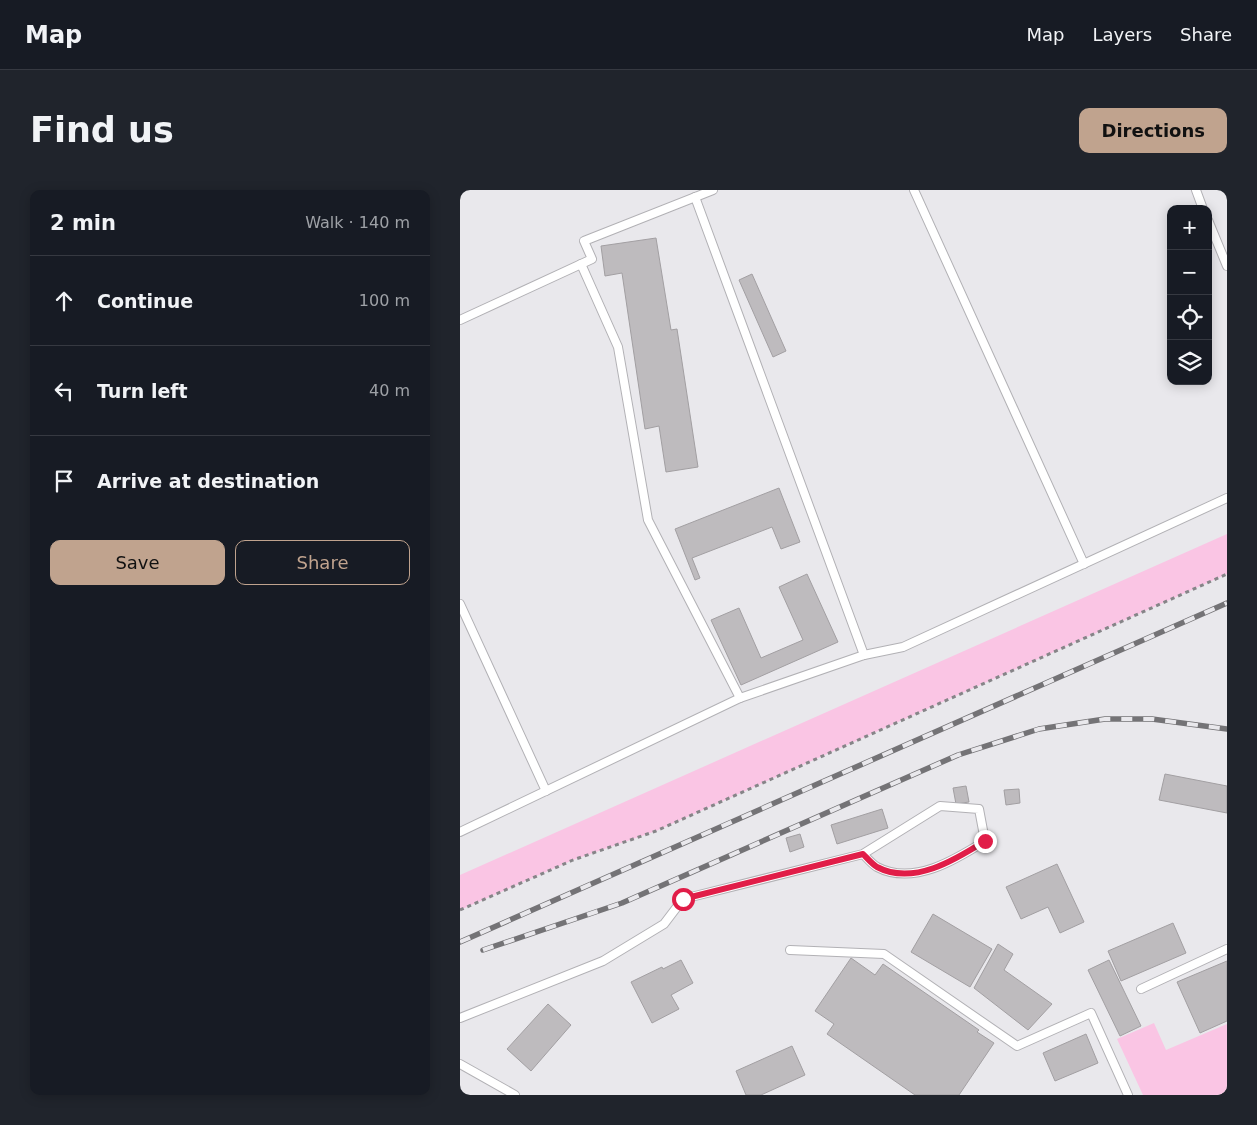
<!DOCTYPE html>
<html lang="en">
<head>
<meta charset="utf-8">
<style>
  :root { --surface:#171b24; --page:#20242c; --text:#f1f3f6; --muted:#9ea1a6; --line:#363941; --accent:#c0a38e }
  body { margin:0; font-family:"DejaVu Sans",sans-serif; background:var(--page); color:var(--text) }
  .controls { position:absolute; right:15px; top:15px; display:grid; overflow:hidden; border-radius:10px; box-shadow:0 2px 12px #0003 }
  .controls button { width:45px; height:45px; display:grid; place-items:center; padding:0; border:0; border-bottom:1px solid var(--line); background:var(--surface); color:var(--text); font:25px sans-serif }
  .stop { position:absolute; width:15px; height:15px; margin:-11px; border:4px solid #e11d48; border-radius:50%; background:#fff }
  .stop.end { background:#e11d48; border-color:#fff; box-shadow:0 1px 5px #0008 }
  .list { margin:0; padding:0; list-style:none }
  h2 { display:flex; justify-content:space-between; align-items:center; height:65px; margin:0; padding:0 20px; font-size:21px }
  h2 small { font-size:16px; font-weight:400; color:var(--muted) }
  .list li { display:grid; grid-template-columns:32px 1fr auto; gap:15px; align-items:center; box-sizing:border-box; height:90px; padding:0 20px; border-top:1px solid var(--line) }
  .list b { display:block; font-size:19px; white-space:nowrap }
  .list em { font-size:16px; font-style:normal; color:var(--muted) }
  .actions { display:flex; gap:10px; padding:15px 20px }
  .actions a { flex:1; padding:11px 0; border:1px solid var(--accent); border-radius:10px; text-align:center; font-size:18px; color:var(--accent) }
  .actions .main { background:var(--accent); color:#111 }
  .icon { flex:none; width:28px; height:28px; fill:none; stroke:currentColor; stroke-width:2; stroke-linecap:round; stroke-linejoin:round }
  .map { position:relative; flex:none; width:767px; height:905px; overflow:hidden; border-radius:10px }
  header { display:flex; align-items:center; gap:30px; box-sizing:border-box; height:70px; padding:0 25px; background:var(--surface); border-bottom:1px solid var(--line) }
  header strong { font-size:24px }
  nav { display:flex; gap:28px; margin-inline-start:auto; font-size:18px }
  .intro { display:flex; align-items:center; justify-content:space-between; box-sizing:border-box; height:120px; padding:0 30px }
  h1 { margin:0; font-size:35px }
  .button { padding:12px 22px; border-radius:10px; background:var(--accent); color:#111; font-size:18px; font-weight:700 }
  main { display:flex; gap:30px; padding:0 30px }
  aside { flex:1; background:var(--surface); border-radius:10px; box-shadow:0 2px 12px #0003 }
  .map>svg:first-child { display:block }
</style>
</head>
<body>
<header>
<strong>Map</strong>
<nav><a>Map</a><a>Layers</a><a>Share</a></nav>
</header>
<div class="intro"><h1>Find us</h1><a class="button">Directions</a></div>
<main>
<aside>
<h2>2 min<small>Walk · 140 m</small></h2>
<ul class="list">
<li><svg class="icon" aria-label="ahead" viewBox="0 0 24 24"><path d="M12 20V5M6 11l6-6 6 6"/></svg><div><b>Continue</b></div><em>100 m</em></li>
<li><svg class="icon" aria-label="left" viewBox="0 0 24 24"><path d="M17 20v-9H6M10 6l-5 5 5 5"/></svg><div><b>Turn left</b></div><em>40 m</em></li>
<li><svg class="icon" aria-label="arrive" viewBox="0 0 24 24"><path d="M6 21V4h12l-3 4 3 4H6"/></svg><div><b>Arrive at destination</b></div></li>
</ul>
<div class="actions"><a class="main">Save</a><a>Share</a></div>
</aside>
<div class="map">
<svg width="767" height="905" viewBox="0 0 767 905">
  <rect width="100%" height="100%" fill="#e9e8ec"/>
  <g fill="#fac5e4">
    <path d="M767,344v40l-571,257 -83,29 -113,50v-35z"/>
    <path d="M694,833l12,27 61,-26v71h-84l-26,-56z"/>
  </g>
  <g fill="#bebbbe" stroke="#a29fa2">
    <path d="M196,48l15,92 6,-1 21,138 -32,5 -7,-46 -14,3 -23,-156 -17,3 -4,-30z"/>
    <path d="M292,84l34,77 -13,6 -34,-77z"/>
    <path d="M319,298l21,54 -19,7 -9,-22 -80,31 8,20 -5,2 -20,-51z"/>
    <path d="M347,384l31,68 -97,43 -30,-65 28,-12 22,50 42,-18 -24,-53z"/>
    <path d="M705,584l62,12v27l-68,-13z"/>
    <path d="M506,596l3,16 -13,2 -3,-16z"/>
    <path d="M559,599l1,14 -14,2 -2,-15z"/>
    <path d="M422,619l6,19 -51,16 -6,-19z"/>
    <path d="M340,644l4,13 -14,5 -4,-14z"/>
    <path d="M597,674l27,58 -24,11 -12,-26 -27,12 -15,-32z"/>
    <path d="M473,724l59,35 -22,38 -59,-35z"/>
    <path d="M713,733l13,30 -65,28 -13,-30z"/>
    <path d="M538,754l15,10 -9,16 48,34 -24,26 -54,-42z"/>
    <path d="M391,768l24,17 8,-11 96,66 -2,2 17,11 -35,52h-44l-88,-61 7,-10 -19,-13z"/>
    <path d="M221,770l12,23 -22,12 8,14 -27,14 -21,-41 31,-15 1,2z"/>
    <path d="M649,770l32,66 -21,10 -32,-66z"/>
    <path d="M767,771v60l-27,12 -23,-51z"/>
    <path d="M88,814l23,21 -40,46 -24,-22z"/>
    <path d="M626,844l12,29 -43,18 -12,-28z"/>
    <path d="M332,856l13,29 -44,20h-15l-10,-24z"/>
  </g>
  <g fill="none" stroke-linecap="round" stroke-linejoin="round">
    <g stroke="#b2b1b5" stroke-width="10">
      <g id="service">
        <path d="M454,0l170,374"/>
        <path d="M736,0l7,19"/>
        <path d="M235,7l169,458"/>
        <path d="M748,30l19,46"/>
        <path d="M121,74l37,83 30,173 92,178"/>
        <path d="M0,130l132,-61 -8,-18 129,-51"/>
        <path d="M0,414l86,187"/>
        <path d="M0,642l280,-134 124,-43 39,-8 324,-149"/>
        <path d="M330,760l94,4 133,92 74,-33 37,82"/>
        <path d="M681,799l86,-40"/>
        <path d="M0,828l143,-57 61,-37 19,-25 180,-45 77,-48 39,3 6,32c-30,19 -72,45 -108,26 -5,-3 -10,-9 -14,-13"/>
        <path d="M0,874l55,31"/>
      </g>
    </g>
    <path stroke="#868588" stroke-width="3" stroke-dasharray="4 4" stroke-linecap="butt" d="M0,720l113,-50 83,-29 571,-257"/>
    <use href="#service" stroke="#fff" stroke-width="8"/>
    <g stroke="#747376" stroke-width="5.5">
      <g id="rail">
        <path d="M0,752l767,-339"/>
        <path d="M23,760l139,-47 336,-148 81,-26 66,-10h47l75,10"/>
      </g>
    </g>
    <use href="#rail" stroke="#e9e8ec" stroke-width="4" stroke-dasharray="11" stroke-linecap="butt"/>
  </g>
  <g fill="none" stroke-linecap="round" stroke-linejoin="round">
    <path stroke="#e11d48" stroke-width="6" d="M223,709l180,-45c4,4 9,10 14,13 36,19 78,-7 108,-26"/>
  </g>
</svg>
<div class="controls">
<button>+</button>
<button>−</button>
<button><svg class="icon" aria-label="locate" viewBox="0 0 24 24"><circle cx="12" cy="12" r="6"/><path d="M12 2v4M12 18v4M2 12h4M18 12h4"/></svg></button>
<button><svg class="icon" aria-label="layers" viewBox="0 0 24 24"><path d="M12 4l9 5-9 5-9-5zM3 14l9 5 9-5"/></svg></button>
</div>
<div class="stop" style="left:223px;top:709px"></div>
<div class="stop end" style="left:525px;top:651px"></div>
</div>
</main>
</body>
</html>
